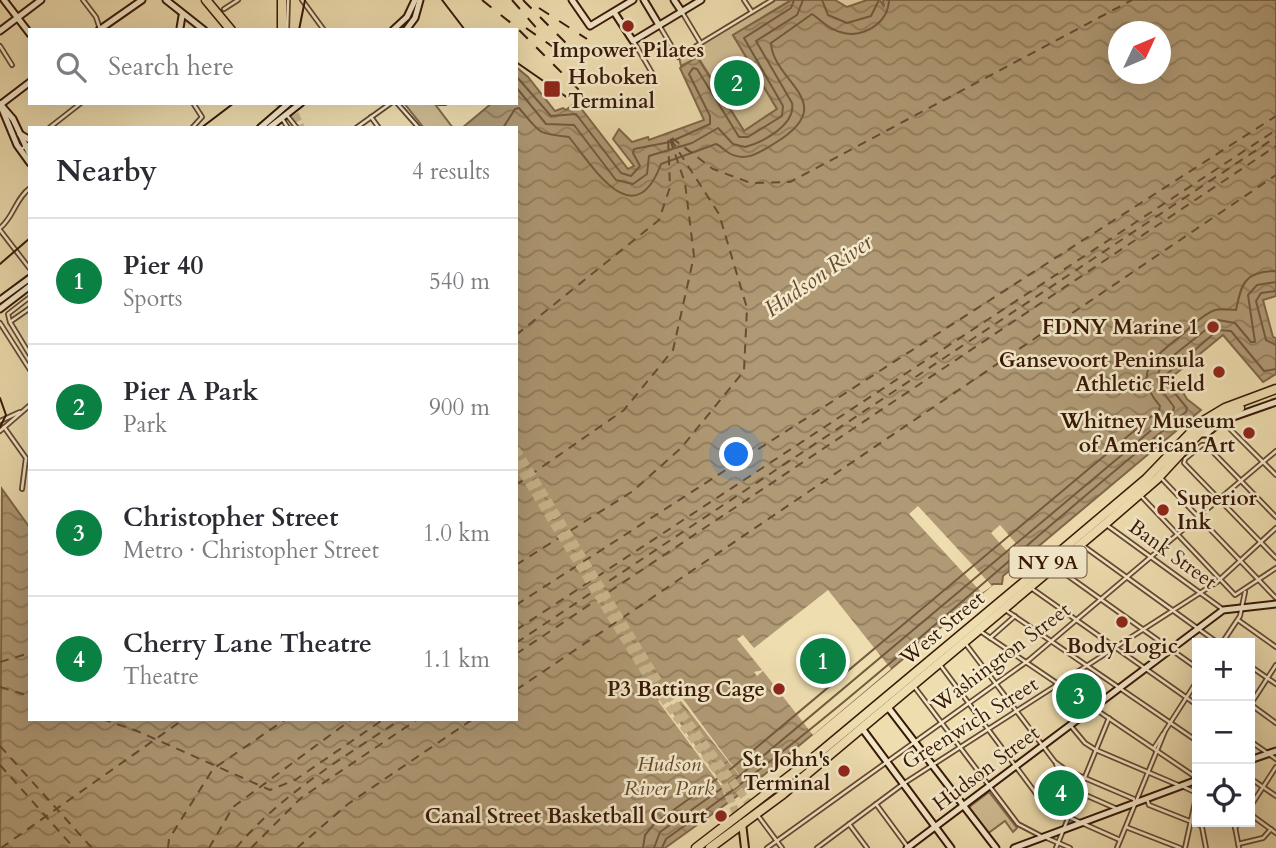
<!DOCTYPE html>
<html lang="en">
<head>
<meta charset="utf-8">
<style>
  :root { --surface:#fff; --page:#f7f7f7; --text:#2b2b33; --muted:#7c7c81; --line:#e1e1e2; --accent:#0b8043 }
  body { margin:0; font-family:Cardo,serif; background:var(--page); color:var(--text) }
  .controls { position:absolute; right:21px; bottom:21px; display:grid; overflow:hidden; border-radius:0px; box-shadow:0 7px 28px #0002 }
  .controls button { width:63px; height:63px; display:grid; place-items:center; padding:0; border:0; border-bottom:2px solid var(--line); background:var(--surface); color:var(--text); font:35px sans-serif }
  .compass { position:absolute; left:1108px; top:21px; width:63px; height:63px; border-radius:50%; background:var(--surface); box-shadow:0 7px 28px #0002; rotate:46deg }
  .you { position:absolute; left:737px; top:455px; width:24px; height:24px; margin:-18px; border:5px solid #fff; border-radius:50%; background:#1a73e8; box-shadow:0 0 0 10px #1a73e833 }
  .badge { display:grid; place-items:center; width:46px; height:46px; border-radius:50%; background:var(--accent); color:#fff; font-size:23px; font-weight:700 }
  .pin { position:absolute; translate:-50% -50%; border:4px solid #fff; box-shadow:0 2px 7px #0006 }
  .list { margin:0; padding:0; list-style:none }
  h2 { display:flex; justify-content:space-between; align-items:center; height:91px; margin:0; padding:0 28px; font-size:30px }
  h2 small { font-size:23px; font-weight:400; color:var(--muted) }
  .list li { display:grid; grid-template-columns:46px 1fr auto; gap:21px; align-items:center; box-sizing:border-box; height:126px; padding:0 28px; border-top:2px solid var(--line) }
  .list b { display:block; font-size:26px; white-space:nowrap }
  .list p { margin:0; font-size:23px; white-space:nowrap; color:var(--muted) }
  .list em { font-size:23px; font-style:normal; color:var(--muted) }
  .icon { flex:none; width:38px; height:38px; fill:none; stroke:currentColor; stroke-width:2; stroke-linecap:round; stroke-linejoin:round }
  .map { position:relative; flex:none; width:1276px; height:848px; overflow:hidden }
  .search { position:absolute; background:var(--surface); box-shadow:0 7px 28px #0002; left:28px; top:28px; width:490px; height:77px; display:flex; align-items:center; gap:18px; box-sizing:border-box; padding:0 24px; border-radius:0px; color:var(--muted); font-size:26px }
  .panel { position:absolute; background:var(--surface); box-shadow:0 7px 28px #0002; left:28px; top:126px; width:490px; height:595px; border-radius:0px }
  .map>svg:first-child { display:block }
</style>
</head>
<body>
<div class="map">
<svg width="1276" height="848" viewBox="0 0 1276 848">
  <defs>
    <pattern id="water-waves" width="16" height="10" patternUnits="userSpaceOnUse" patternTransform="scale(1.75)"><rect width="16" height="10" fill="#b09a75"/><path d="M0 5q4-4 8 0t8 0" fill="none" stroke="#907d5e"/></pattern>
  </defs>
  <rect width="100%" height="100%" fill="#eeddaf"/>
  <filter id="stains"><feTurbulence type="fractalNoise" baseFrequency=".00286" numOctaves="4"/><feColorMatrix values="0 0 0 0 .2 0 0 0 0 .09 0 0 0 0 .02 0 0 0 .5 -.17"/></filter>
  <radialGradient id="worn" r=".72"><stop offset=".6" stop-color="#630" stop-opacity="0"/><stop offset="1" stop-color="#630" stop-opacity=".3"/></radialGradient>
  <g fill="#cfbc92" stroke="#836a4c" stroke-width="2">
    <path d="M776,0h15l-58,35 44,74 -33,22 -46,-74 -17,9 -2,-9z"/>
    <path d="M404,103h30l19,25h-29z"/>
    <path d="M989,792l28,36 -4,4 -8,-11 -18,13 -19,-26z"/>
  </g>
  <path fill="url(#water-waves)" stroke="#806648" stroke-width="2" fill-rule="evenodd" d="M792,0h43l12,7 20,-7h13l4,7 -1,-7h393v296l-13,4 10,37 3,1v36l-13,8 -40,-47 -50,41 14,23 14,11 -198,166 -1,8h-9l-246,205 -82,59h-665l2,-359 28,39v191h486v-591h-54l30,-25h24v-36l12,10 27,34 8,-3 3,2 10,-8 52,67 6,-3 -21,-27 6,-10 13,13 16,-5 1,3 55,-20 -24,-52 17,-11 47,74 33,-22 -44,-74zM1118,32h42v42h-42z"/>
  <g fill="#eeddaf">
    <path d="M918,506l74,80 -10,7 -73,-79z"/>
    <path d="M1000,525l27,31 -9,8 -27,-31z"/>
    <path d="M828,590l63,79 -78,66 -50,-64 -6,5 -3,-4 8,-2 -25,-31 6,-4 11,13z"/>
    <path d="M675,688l74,100 -68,-87 -12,7 54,77 5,19 -7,-18 -63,-85z"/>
  </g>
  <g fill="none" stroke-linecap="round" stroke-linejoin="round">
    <g stroke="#74593d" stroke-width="2">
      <path d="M822,0l6,15 19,8 24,-7 8,-16"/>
      <path d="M516,76l35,40 25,-2 45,59 10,3 9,-10 -7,-13 1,-4 36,-7 40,-18v-8l-21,-42 4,-6 4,1 42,68h9l34,-21 1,-10 -39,-68 47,-30 3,-8"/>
      <path d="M516,87l30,37 28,1 42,55 17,4 14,-10 2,-18 43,-13 26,-15 15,16 12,3c18,-5 51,-22 47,-44l-36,-62 41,-26 6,-15"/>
      <path d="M503,128l12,-19 4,-1c22,26 17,25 50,29 24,30 65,99 92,27l55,-20c5,2 8,6 13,9 17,10 31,-1 46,-10 67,-41 -2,-60 -4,-100l41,-29c9,6 16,15 28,18 22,7 48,-8 49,-32"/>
      <path d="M1276,291l-15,2 -5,8 10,39 10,5"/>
      <path d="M643,848l2,-13 9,-11 78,-56 427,-358 1,-4c-31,-35 -2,-51 24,-73 9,-8 19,-19 31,-23 7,-2 14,0 21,0 5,-26 9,-39 40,-39"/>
      <path d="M654,848l6,-16 78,-55 435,-365 1,-5c-10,-15 -25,-26 -10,-44l54,-43 17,3 16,19h4l-7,-47 9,-10 19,-3"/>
      <path d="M662,848l4,-9c184,-130 345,-286 520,-427l1,-4 -19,-23 -1,-11 51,-44 13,1 33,40 12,-2"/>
    </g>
    <g stroke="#674c32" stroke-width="2" stroke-dasharray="9 7" stroke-linecap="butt">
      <path d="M672,138l41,31 38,14 39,-1 342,-182"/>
      <path d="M516,335l143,-115 11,-33 -2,-51"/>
      <path d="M516,485l108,-75 49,-60 21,-94 -9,-73 -15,-44"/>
      <path d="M516,565l117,-74 48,-43 63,-77 3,-63 -28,-94 -51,-79"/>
      <path d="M516,605l760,-489"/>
      <path d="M516,630l760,-500"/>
      <path d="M516,643l760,-506"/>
      <path d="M516,654l760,-508"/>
      <path d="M0,662l30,-9"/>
      <path d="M0,687l30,9"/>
      <path d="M516,690l760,-515"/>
      <path d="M102,719l35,12 133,59 25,-10 89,-61"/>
      <path d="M0,746l92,102"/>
      <path d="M0,765l74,83"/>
      <path d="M1,848l183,-129"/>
      <path d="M168,848l1,-9 44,-70 73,-50"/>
      <path d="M209,848l24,-41 119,-88"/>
      <path d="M236,848c45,-54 107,-90 165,-129"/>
      <path d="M251,848l50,-50 117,-79"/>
      <path d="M297,848l51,-44 125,-85"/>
    </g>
    <g stroke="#c9b68d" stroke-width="8" stroke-dasharray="8 4" stroke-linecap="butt">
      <path d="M279,103l13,25"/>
      <path d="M290,103l11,25"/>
      <path d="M516,449l144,235 93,125"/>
      <path d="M516,462l137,223 69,93 21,53"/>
    </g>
    <g stroke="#654930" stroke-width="6">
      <g id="street">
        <path d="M83,0l13,17 4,12"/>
        <path d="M302,0l22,30"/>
        <path d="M744,0l8,12"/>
        <path d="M224,9l14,-9"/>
        <path d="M682,12l18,30"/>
        <path d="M659,25l19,32 94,-57"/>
        <path d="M287,30l1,-30"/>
        <path d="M634,42l21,36"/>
        <path d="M0,46l12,19"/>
        <path d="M397,103l22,25"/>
        <path d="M439,103h6"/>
        <path d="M286,114l11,14"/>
        <path d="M371,117l8,11"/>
        <path d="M283,120l5,8"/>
        <path d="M49,128l32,-25"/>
        <path d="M192,128l10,-11 -9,-14"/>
        <path d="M356,128l35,-25"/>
        <path d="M20,150l10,-7"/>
        <path d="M0,228c14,-11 15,-29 30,-40"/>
        <path d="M0,230l30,39"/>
        <path d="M30,308l-20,14 20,33"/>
        <path d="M10,322l-2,-8 22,-17"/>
        <path d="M0,323l30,47"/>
        <path d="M0,421l20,-9"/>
        <path d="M1222,421l54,54"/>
        <path d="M4,427l22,31 -4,31"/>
        <path d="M0,431l30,-26"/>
        <path d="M1162,479l114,119"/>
        <path d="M1142,497l93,98 41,-27"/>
        <path d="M1276,517l-70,-72h-4l-17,14 -1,4 92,95"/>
        <path d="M1108,526l113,82"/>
        <path d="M1082,545l136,98"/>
        <path d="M1057,568l140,100"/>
        <path d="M1031,588l166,117"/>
        <path d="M1007,611l190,130"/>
        <path d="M1238,620l38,27"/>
        <path d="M980,631l217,147"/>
        <path d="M990,638l25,-22"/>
        <path d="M965,643l90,119 11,8 68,29 1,4"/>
        <path d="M1222,643l18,-27 5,-24"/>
        <path d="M941,666l105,141 74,33"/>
        <path d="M1250,666l26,18"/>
        <path d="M913,685l105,139 23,12"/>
        <path d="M1250,704l26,19"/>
        <path d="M1250,705l26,-40"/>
        <path d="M1070,725l15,18 11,7 82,35"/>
        <path d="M1250,741l26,18"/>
        <path d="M1154,748l9,-14"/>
        <path d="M1056,764l6,10 -4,9 57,25"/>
        <path d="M1250,778l26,18"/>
        <path d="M1184,787l13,6"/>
        <path d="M1147,799l2,6 53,21"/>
        <path d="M876,804l31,42"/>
        <path d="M1250,807l26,-40"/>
        <path d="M1250,814l26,19"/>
        <path d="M759,817l23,31"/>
        <path d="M1201,822l5,26"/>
        <path d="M1234,822l5,26"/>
        <path d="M849,824l18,24"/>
        <path d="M1126,827l54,21"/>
        <path d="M1235,828l4,-6"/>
        <path d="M1047,838l23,10"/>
        <path d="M1238,844l25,-6 8,-9"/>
        <path d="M767,848l262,-188 247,-209"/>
        <path d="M817,848l86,-64 314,-202 59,-54"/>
        <path d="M1056,848l53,-130"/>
        <path d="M1117,848l48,-117 32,-50"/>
        <path d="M1185,848l12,-55"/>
      </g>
    </g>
    <g stroke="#371805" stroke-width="9">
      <g id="secondary">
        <path d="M4,0l26,34"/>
        <path d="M166,0l38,30"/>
        <path d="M572,0l18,26 43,-26"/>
        <path d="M644,0l15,25"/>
        <path d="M674,0l8,12"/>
        <path d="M614,12l19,29 68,-41"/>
        <path d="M180,28l2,-12"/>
        <path d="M99,30l43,-30"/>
        <path d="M393,30l14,-13 8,-17"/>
        <path d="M406,30l9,-12 5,-18"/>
        <path d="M0,31l41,-31"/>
        <path d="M0,104l17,41 13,18"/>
        <path d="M0,104l13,15 17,36"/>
        <path d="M0,105l30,-23"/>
        <path d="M260,128l29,-25"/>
        <path d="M269,128l32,-25"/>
        <path d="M20,134l10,6"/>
        <path d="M0,300l30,-22"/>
        <path d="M0,309l30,-23"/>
        <path d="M1196,434h10l16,-13 54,-19"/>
        <path d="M887,706l109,142"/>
        <path d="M861,727l90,121"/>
        <path d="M1250,760l26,-9"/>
        <path d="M907,848l316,-238 53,-6"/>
        <path d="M1014,848l183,-68"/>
      </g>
    </g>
    <g stroke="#371805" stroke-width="10">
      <path id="primary" d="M742,823l3,25"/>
    </g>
    <g stroke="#371805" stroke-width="11">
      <g id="highway">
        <path d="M206,0l25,30"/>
        <path d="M282,0v30"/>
        <path d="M696,848l122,-94 212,-177 116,-98 54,-56 25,-15 51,-19"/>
        <path d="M710,848l73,-54 322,-270 52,-45 48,-52 35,-19"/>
      </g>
    </g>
    <use href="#street" stroke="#f4e9cb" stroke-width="2.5"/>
    <use href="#secondary" stroke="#f4e9cb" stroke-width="5"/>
    <use href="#primary" stroke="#eeddaf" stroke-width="6"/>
    <use href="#highway" stroke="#eeddaf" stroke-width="8"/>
    <g stroke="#371805" stroke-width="2">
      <path d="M442,0l23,30"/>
      <path d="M299,30l6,-30"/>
      <path d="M516,62l52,36"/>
      <path d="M201,128l33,-25"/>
      <path d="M0,264l30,-26"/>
      <path d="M0,398l6,17 -6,12"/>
    </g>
    <g stroke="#371805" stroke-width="2" stroke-dasharray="12 12" stroke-linecap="butt">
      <path d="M482,0l34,27 83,83"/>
      <path d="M512,0l28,32"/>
      <path d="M523,0l52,52"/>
      <path d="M539,8l48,31"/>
      <path d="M526,28l40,28"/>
    </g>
  </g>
  <g fill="#8f2418" stroke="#f4e9cb" stroke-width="2.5">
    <circle cx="628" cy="26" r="7"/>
    <rect x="543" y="80" width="18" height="18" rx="3.5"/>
    <circle cx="1213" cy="327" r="7"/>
    <circle cx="1219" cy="372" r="7"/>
    <circle cx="1249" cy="433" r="7"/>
    <circle cx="1163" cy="510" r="7"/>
    <circle cx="1122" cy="622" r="7"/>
    <circle cx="779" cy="689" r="7"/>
    <circle cx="844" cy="771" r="7"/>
    <circle cx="721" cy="816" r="7"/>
  </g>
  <g text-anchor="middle" stroke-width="5" stroke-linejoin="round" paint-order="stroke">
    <rect fill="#f4e9cb" stroke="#705740" stroke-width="2" x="1009.5" y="546.5" width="77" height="31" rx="5"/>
    <g font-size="19" font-weight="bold" fill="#371805">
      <text x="1048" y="569">NY 9A</text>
    </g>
    <g font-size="21" font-weight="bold" fill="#371805" stroke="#f4e9cb" text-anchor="end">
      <text x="628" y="57" text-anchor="middle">Impower Pilates</text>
      <text x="568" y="84" text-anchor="start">Hoboken<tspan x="568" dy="24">Terminal</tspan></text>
      <text x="1199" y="334">FDNY Marine 1</text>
      <text x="1205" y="367">Gansevoort Peninsula<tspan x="1205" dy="24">Athletic Field</tspan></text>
      <text x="1235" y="428">Whitney Museum<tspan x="1235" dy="24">of American Art</tspan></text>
      <text x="1177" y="505" text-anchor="start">Superior<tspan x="1177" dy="24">Ink</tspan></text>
      <text x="1122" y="653" text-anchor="middle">Body Logic</text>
      <text x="765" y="696">P3 Batting Cage</text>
      <text x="830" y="766">St. John's<tspan x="830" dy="24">Terminal</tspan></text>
      <text x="707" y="823">Canal Street Basketball Court</text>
    </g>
    <g font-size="21" fill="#371805" stroke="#f4e9cb">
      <text transform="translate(1173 554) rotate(36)" y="7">Bank Street</text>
      <text transform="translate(942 628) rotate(-40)" y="7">West Street</text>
      <text transform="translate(1001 657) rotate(-37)" y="7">Washington Street</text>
      <text transform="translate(970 723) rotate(-32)" y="7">Greenwich Street</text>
      <text transform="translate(986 768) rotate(-37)" y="7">Hudson Street</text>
    </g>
    <g font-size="21" font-style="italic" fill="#65492f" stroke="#f4e9cb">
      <text x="669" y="771">Hudson<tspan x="669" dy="24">River Park</tspan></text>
    </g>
    <g font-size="23" font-style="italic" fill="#674c32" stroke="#f4e9cb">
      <text transform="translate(818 275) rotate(-35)" y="8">Hudson River</text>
    </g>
  </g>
  <rect width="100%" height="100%" filter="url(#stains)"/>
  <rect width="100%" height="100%" fill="url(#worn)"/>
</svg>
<div class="controls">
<button>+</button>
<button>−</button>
<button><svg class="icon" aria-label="locate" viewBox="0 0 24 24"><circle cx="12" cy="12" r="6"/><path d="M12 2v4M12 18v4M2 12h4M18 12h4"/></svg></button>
</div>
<svg class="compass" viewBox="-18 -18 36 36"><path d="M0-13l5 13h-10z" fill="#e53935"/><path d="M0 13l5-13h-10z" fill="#7c7c81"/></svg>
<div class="you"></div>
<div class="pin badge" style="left:823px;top:661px">1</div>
<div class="pin badge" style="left:737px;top:83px">2</div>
<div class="pin badge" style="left:1079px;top:696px">3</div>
<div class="pin badge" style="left:1061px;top:793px">4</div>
<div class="search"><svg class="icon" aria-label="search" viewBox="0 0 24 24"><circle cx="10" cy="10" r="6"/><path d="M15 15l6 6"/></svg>Search here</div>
<section class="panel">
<h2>Nearby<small>4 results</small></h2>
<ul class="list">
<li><span class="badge">1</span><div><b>Pier 40</b><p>Sports</p></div><em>540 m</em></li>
<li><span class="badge">2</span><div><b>Pier A Park</b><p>Park</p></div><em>900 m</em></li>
<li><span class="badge">3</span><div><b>Christopher Street</b><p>Metro · Christopher Street</p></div><em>1.0 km</em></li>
<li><span class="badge">4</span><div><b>Cherry Lane Theatre</b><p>Theatre</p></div><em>1.1 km</em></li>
</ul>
</section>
</div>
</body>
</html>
